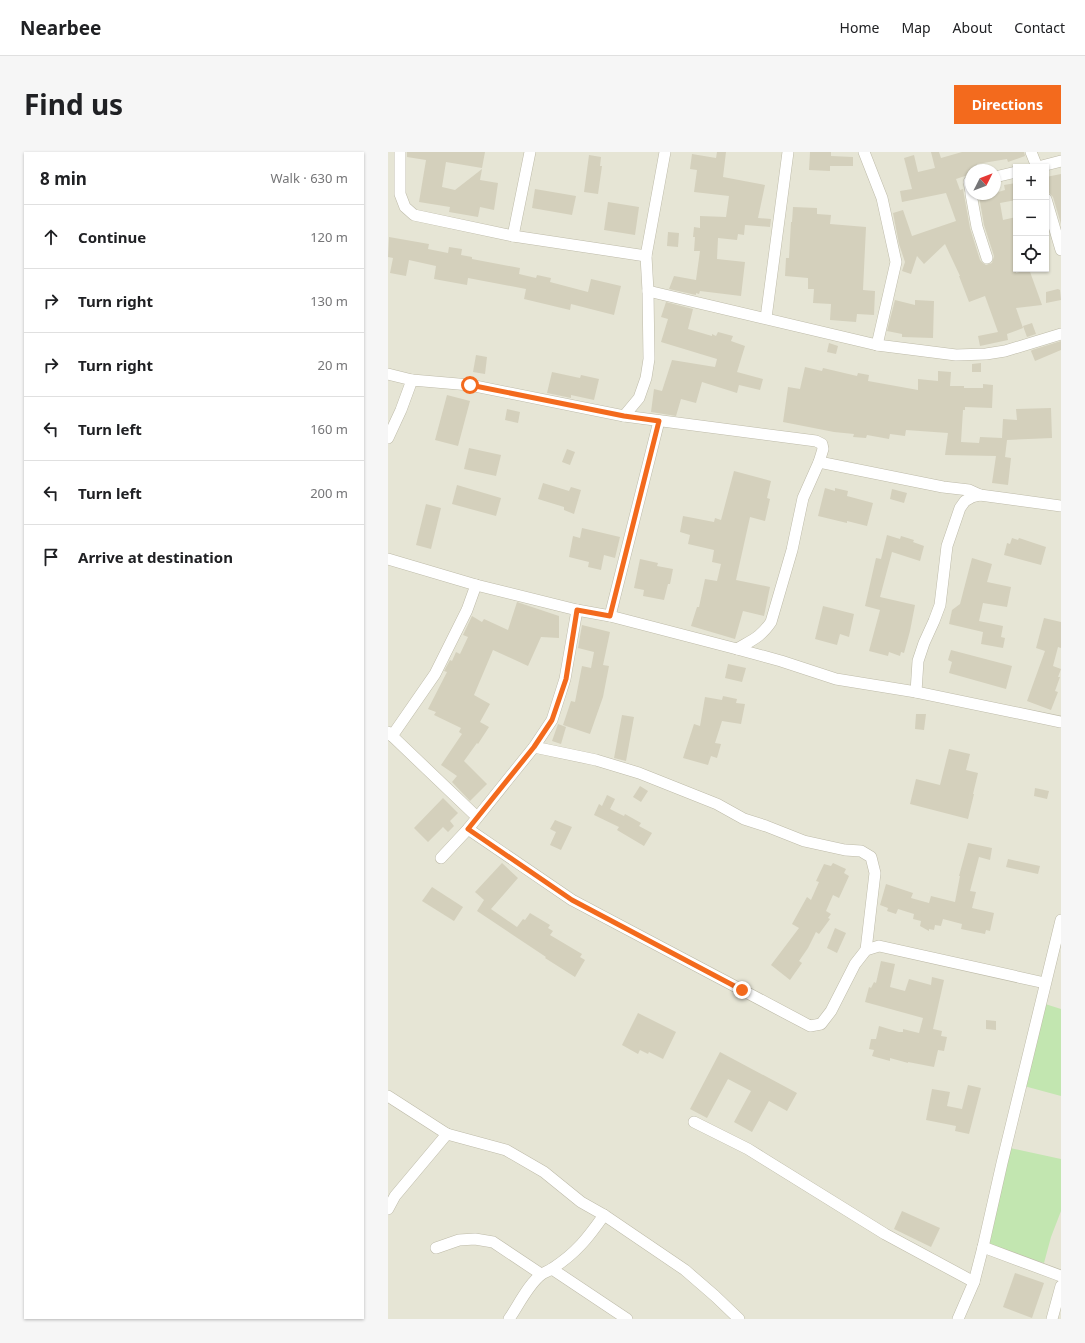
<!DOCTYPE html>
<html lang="en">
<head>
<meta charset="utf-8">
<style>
  :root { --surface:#fff; --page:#f6f6f6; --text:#202124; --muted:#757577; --line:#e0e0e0; --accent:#f36a1d }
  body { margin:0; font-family:"Noto Sans",sans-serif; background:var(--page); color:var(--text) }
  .controls { position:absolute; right:12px; top:12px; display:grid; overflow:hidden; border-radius:0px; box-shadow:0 1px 3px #0004 }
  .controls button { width:36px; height:36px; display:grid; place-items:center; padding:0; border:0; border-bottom:1px solid var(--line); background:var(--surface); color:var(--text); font:20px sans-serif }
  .compass { position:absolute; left:577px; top:12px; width:36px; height:36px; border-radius:50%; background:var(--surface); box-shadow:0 1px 3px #0004; rotate:48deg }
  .stop { position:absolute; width:12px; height:12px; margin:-9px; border:3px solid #f36a1d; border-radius:50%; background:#fff }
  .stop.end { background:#f36a1d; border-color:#fff; box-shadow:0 1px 4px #0008 }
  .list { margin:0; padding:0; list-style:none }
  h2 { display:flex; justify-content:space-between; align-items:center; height:52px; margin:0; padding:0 16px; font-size:17px }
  h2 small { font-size:13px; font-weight:400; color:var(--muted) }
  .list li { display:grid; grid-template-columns:26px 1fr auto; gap:12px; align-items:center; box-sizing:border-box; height:64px; padding:0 16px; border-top:1px solid var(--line) }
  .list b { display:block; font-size:15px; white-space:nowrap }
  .list em { font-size:13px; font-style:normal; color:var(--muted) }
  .icon { flex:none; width:22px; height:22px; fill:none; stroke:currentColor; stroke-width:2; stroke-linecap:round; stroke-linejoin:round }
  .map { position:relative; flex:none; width:673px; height:1167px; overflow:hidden; border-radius:0px }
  header { display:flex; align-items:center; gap:24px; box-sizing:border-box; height:56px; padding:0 20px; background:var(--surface); border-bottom:1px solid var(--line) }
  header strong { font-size:19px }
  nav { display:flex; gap:22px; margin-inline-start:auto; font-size:14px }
  .intro { display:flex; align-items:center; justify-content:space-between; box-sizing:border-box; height:96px; padding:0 24px }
  h1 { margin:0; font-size:28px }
  .button { padding:10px 18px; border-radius:0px; background:var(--accent); color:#fff; font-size:14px; font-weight:700 }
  main { display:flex; gap:24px; padding:0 24px }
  aside { flex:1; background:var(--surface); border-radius:0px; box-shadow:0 1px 3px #0004 }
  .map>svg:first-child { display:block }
</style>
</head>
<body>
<header>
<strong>Nearbee</strong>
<nav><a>Home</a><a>Map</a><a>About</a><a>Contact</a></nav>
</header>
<div class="intro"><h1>Find us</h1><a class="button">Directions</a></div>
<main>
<aside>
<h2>8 min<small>Walk · 630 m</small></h2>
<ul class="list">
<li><svg class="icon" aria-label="ahead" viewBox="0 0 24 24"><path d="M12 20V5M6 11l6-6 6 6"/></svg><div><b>Continue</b></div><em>120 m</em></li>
<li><svg class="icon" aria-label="right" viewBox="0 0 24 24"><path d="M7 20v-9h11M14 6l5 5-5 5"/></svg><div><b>Turn right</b></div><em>130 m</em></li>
<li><svg class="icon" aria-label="right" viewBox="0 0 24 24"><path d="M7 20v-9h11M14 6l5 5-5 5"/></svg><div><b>Turn right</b></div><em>20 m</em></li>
<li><svg class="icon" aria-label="left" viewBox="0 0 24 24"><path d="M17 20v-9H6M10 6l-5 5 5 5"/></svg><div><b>Turn left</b></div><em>160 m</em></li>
<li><svg class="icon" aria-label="left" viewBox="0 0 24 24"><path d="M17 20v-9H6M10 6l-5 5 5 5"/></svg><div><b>Turn left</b></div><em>200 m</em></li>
<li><svg class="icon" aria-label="arrive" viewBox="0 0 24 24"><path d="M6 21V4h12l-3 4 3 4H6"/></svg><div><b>Arrive at destination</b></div></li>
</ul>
</aside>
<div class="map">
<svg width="673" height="1167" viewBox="0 0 673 1167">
  <rect width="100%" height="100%" fill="#f3f2e7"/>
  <path fill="#e6e5d5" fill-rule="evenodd" d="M0,0h673v1167h-673zM628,15h30v102h-30zM583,18h24v24h-24z"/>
  <g fill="#c2e6b0">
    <path d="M654,851l19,6v87l-37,-10z"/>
    <path d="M622,996l51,11v52l-10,26 -7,26 -56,-16z"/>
  </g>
  <g fill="#d4d0bc">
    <path d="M19,0h78l-3,16 -36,-6 -4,25 13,3 27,-21 -2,11 18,3 -4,27 -14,-3 -2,10 -29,-5 1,-5 -31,-5 7,-42 -19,-3z"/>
    <path d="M329,0h9l-3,25 42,8 -7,33 13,1 -1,8 -25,-2 -1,10 -6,-1 -1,6 -19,-2 -1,21 28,3 -4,34 -41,-5 -1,3 -3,-1v2l-27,-6 5,-13 22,4 4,-29h-6l1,-14h-2l1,-10 6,1v-12l26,1 3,-21 -35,-4 3,-22 -7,-1 2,-15 24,4z"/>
    <path d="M422,0h21v4l22,1v9h-23v5l-21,-1z"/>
    <path d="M543,0h8l2,6 21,-6h62l1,4 -17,6 -1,-3 -30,5 2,6h-8v4l-15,5 4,11 3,-1 7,39 10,32 3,3 3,2 6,-2 2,-7 -10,-31 -5,-29 16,-2v-1l10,-3 -1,-5 12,-2v17l-16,3 3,17 13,-3v56l13,-4 13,36 -26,3 7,20 -16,6 1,6 -28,6 -2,-10 20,-4 -13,-36 -16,6 -10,-26h1l-15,-32 -21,20 -7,-8 -6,18 -9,-3 3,-9 -6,-18 -6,-31 10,-3 9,26 44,-15 -10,-28 -44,9 -2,-11 12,-2 -8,-31 10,-3 4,17 17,-4z"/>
    <path d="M201,3l12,2 -1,9h2l-4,28 -14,-2z"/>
    <path d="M673,22v50l-8,-27 -4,-4 -3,-9v-7z"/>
    <path d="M147,37l41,7 -4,19 -40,-7z"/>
    <path d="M220,50l31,5 -4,28 -31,-5z"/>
    <path d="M405,55l24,1v6l14,1 -1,9 36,3 -3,63 12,1 -1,24 -17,-1 -1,8 -26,-2 1,-16 -18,-1 1,-14h-6v-11l-23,-2 1,-18h3l2,-36h1z"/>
    <path d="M280,80l11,1 -1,14 -11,-1z"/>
    <path d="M1,85l40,7 -1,5 20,4 1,-6 13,2 -1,6 11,2v2l48,9 -1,6 17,4 1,-3 14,3 -1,4 38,10 3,-13 30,7 -7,29 -43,-11 -1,6 -46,-11 2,-10 -58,-11 -1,7 -33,-6 2,-13 -27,-6 -3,16 -16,-3 3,-15 -5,-1z"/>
    <path d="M670,137l2,1 1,10 -15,3v-11z"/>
    <path d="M507,148l20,5v-5l19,1 -1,37 -31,-1v-3l-15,-3z"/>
    <path d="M278,150l27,7 -5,20 24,7v-2l4,2 2,-4 15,4 -2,5 14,5 -8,26 26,7 -3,11 -21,-5 -2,8 -35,-11 -6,21 -15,-4 -5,17 -25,-4 3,-23 8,2 10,-31 43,7 2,-8 -56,-17 7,-23 -7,-2z"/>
    <path d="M644,171l4,11 -9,3 -4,-11z"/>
    <path d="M673,189v9l-26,11 -4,-10 1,-1z"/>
    <path d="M441,191l9,3 -2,8 -9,-2z"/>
    <path d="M88,203l11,2 -2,17 -12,-2z"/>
    <path d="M593,211v9h-9v-8z"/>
    <path d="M417,215l17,4 1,-3 34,8 1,-3 11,2 -1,6 50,9v-11l20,2v-10l13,1 -1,14h14v2h19v-4l10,1 -1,23 -27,-1v3h-2l-2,32 18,1 1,-6 22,1 1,-19 14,1 -1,-11 35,-1 1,30 -45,2 -2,17 6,1 -3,27 -16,-2 4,-27 -51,-1 3,-22 -42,-3 -1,6 -15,-2 -1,5 -22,-4 -1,3 -13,-1 1,-3 -20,-2 -51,-10 5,-35 12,2z"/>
    <path d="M164,220l28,6 1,-3 18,4 -5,21 -23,-5v3l-24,-5z"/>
    <path d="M59,243l23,6 -12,45 -23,-6z"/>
    <path d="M119,257l13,3 -2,11 -13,-3z"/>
    <path d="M81,296l32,7 -5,21 -32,-7z"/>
    <path d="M179,297l8,3 -5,13 -8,-3z"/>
    <path d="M346,319l37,10 -4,17 3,1 -5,22 -15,-4 -14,63 34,7 -6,29 -21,-5 -8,28 -44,-13 6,-19h2l6,-28 12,2 4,-17 -9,-2 2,-12 -26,-6 2,-9 -10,-3 3,-16 31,6 1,-4 6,2z"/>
    <path d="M155,331l26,8 2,-4 10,3 -7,24 -10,-4v-3l-26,-8z"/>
    <path d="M69,333l44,13 -5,18 -44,-12z"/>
    <path d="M437,336l10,3v-3l13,3 -1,5 26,7 -6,23 -20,-5v2l-29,-7z"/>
    <path d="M504,337l15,4 -3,10 -14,-4z"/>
    <path d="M38,352l15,4 -10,41 -15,-4z"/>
    <path d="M194,376l38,9 -5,21 -11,-3 -3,15 -13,-3 1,-5 -20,-5 4,-21 7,2z"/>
    <path d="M499,383l13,4 1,-3 13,4 -1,2 11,4 -4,15 -28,-9 -12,45 35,8 -5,26 -6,22 -3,-1 -1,4 -11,-4 -1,4 -19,-5 11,-41 -15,-4 11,-48 5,1z"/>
    <path d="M624,386l6,2 1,-2 27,9 -5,18 -37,-10 3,-12 3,1z"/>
    <path d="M584,406l20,6 -5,18 24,5 -4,20 -24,-4 -4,18 24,5 -2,11 4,1 -2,10 -22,-4 2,-12 -34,-8 3,-14 8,-6z"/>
    <path d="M252,407l18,4 -1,3 16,3 -3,15h-2l-4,16 -21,-4 1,-6 -10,-2z"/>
    <path d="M129,450l42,14v22l-18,-1 -13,29 -35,-16 -19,45 16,9 -10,18 9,5 -11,17 -1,-1 -13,18 23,23 -17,17 -18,-19 5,-6 -16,-11 21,-31 -3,-2 2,-4 -27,-13 2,-3 -8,-3 19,-37 -3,-1 6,-11 2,1 4,-9 4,2 8,-17 -5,-2 9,-19 10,6 2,-3 24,11z"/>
    <path d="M435,454l31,8 -5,23 -9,-3 -3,11 -22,-6z"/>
    <path d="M656,466l17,4v26l-3,-1 -5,19 8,3 -3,8h2l-5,14 3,1 -7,18 -24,-9 18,-50 -9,-3z"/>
    <path d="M194,473l28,7 -7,33 6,1 -6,31 -13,37 -27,-9 8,-24 4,1 7,-36 9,2 3,-16 -16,-4z"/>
    <path d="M563,498l61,16 -6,23 -57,-16 3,-11 -4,-2z"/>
    <path d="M340,512l18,4 -4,14 -17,-4z"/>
    <path d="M335,544l14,3 -1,4 9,1 -4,20 -19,-3 -7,22 6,1 -4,14 -6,-2 -3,9 -25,-7 11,-34 6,2 5,-29 17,3z"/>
    <path d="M528,562h10l-2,16 -9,-1z"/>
    <path d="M234,563l12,2 -8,44 -12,-3z"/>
    <path d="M170,572l8,3 -5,17 -9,-3z"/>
    <path d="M561,597l21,5 -4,16 12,3 -5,21h1l-6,25 -58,-15 6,-25 24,6z"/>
    <path d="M252,634l8,5 -7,11 -8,-5z"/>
    <path d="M647,636l14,3 -2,8 -13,-3z"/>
    <path d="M219,643l8,4 -5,10 14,7 1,-2 16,9 -2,3 13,7 -8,13 -27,-16 2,-3 -25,-12 5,-11 3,2z"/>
    <path d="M55,646l15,15 -8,8 4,5 -6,6 -5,-5 -15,15 -14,-14z"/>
    <path d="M167,668l17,7 -11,23 -11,-5 6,-13 -6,-3z"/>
    <path d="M580,691l24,5 -2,12 -11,-3 -9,34 6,1 -4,16 22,5 -4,18 -4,-1 -1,4 -24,-5 1,-5 -19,-5 -2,7 -6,-1 -1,5 -5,-1v2l-9,-5 1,-5 -8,-2 1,-5 -16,-5 -2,5 -9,-3 1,-3 -8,-3 6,-21 27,9 -2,5 18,5 2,-7 24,6 5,-26h-1z"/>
    <path d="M620,707l32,7 -2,8 -32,-7z"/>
    <path d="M114,711l16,15 -27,31 26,18 6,-8 2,1 5,-7 20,12 -2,3 5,3 -3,4 32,19 -2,3 5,3 -10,17 -30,-19 1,-1 -69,-46 7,-11 -9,-8z"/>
    <path d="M445,711l13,6 -2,4 5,3 -10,22 -6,-3 -7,16 5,3 -3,4 2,1 -11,15 -3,-2 -8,16 -9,13 3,2 -12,17 -19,-15 28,-37 -7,-4 15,-27 4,3 8,-18 -3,-1 8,-17 7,2z"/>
    <path d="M44,735l31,20 -9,14 -32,-20z"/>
    <path d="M447,776l11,5 -9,20 -10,-5z"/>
    <path d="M493,809l14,3 -5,23 15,4 4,-12 22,6 1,-8 12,3 -11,49 9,2 -1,5 6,1 -3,14 -6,-1 -4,17 -26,-5v1l-18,-5v3l-18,-5 2,-6 -5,-1 2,-10h5l3,-13 20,6h4v-3l16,4 4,-15 -58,-16 4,-15 2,1 3,-6 2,1z"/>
    <path d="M250,861l38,19 -13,27 -14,-7 -1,2 -8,-4 -2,4 -16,-9z"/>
    <path d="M598,868l10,1v9l-10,-1z"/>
    <path d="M332,900l77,41 -10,18 -18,-10 -17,31 -18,-10 17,-31 -23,-12 -21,39 -17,-9z"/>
    <path d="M580,933l13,3 -12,46 -14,-3 1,-5 -30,-6 6,-31 18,3 -3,14 15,3z"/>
    <path d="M514,1059l38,17 -9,19 -37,-18z"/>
    <path d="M627,1121l29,10 -12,35 -29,-11z"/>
  </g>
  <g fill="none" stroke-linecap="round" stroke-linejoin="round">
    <g stroke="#bebba9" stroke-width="12">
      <g id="minor">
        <path d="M12,0v42l5,13 9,8 99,21 133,20"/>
        <path d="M476,0l18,46 14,64 -19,83"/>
        <path d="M643,0l6,15"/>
        <path d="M650,15l23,-6"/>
        <path d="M607,25l21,-5"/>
        <path d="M583,30h-2l2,10"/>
        <path d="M583,42l6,33 10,31"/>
        <path d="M658,47l15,51"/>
        <path d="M125,84l17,-84"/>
        <path d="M260,139l229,54 79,10 30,-1 19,-3 56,-17"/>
        <path d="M378,166l22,-166"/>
        <path d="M0,222l24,6"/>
        <path d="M236,264l15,-18 7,-20 3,-19 -1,-68 -2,-35 19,-104"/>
        <path d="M0,286l13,-28 11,-30 58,5 154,31 192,25 6,3 1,5 -4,13 -16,36 -11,52 -21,72c-10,15 -19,18 -34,27"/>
        <path d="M431,310l124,25 26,3 11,5"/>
        <path d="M0,407l88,26 101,25 33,6 127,33 44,12 55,18 80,13 145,30"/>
        <path d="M222,464l49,-195"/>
        <path d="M528,540l2,-31 6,-18 10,-22 6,-16 7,-59 13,-38 5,-7 7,-4 8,-2 81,11"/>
        <path d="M0,580l89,85"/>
        <path d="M4,584l43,-62 32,-64 9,-25"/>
        <path d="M146,595l62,13 43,13 78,31 27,15 22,7 38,15 41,9 16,1 10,6 4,16 -9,77"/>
        <path d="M80,677l104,71 238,126 11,-2 10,-13 24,-47 11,-14 13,-4 166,37"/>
        <path d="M53,706l27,-29 66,-82 18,-27 13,-41 12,-69"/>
        <path d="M0,944l59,38 59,16 38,22 37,30 23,13 81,55 30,26 24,23"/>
        <path d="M306,970l54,27 137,85 89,48"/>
        <path d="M0,1057l7,-13 52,-62"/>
        <path d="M595,1095l78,29"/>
        <path d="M48,1096l23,-8 16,-1 18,3 48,32"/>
        <path d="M164,1117l75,50"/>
        <path d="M121,1167c9,-13 20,-36 33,-45 3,-2 7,-3 11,-6 23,-15 35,-30 51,-53"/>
        <path d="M570,1167l16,-37 9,-35 19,-84 59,-243"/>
        <path d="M664,1167l9,-33"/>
      </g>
    </g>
    <use href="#minor" stroke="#fff" stroke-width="11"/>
  </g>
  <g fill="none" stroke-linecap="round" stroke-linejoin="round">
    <path stroke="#f36a1d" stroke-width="5" d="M82,233l154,31 35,5 -49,195 -33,-6 -11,69 -14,41 -18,27 -66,82 104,71 170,90"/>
  </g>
</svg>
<div class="controls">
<button>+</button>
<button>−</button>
<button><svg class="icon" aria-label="locate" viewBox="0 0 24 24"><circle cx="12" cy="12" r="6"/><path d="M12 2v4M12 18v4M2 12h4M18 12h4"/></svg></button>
</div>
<svg class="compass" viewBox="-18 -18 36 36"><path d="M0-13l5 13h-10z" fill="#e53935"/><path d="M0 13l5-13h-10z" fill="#757577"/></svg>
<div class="stop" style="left:82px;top:233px"></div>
<div class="stop end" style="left:354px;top:838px"></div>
</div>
</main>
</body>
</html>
